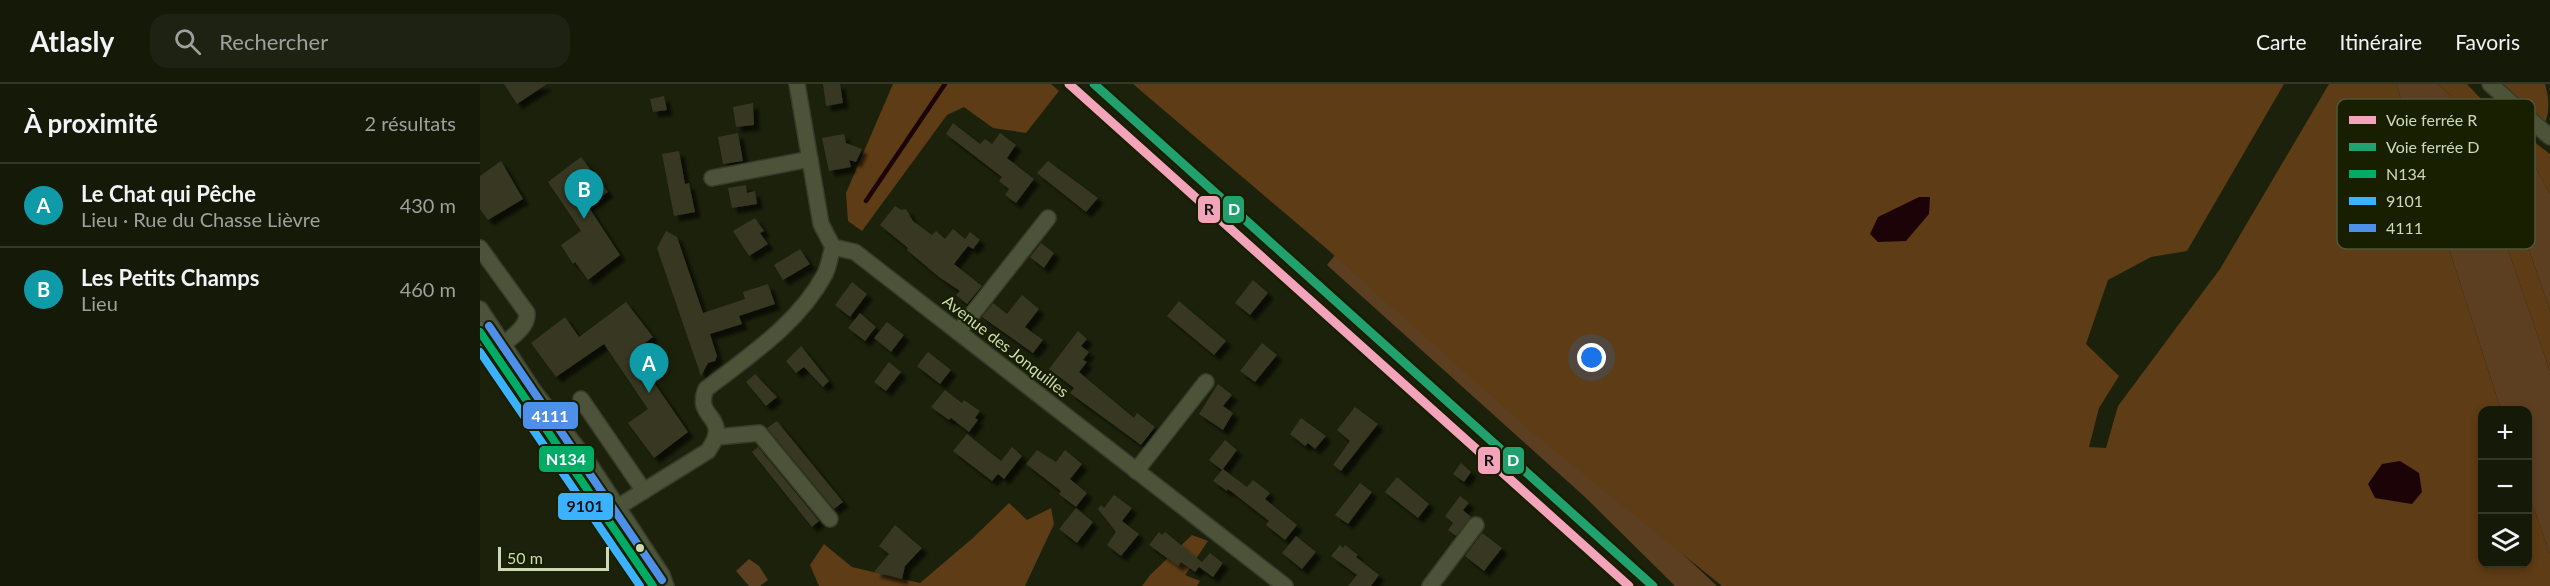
<!DOCTYPE html>
<html lang="fr">
<head>
<meta charset="utf-8">
<style>
  :root { --surface:#141908; --page:#1d2212; --text:#f1f3f6; --muted:#9da09c; --line:#333829; --accent:#db2777 }
  body { margin:0; font-family:Lato,sans-serif; background:var(--page); color:var(--text) }
  .controls { position:absolute; right:18px; bottom:18px; display:grid; overflow:hidden; border-radius:12px; box-shadow:0 3px 9px #0003 }
  .controls button { width:54px; height:54px; display:grid; place-items:center; padding:0; border:0; border-bottom:2px solid var(--line); background:var(--surface); color:var(--text); font:30px sans-serif }
  .scale { position:absolute; left:18px; bottom:15px; width:111px; box-sizing:border-box; padding-left:6px; border:3px solid #cedab6; border-top:0; font-size:16px; line-height:21px; white-space:nowrap; color:#cedab6; -webkit-text-stroke:4px #171f00; paint-order:stroke }
  .you { position:absolute; left:1112px; top:274px; width:21px; height:21px; margin:-15px; border:4px solid #fff; border-radius:50%; background:#1a73e8; box-shadow:0 0 0 9px #1a73e833 }
  .badge { display:grid; place-items:center; width:39px; height:39px; border-radius:50%; background:var(--accent); color:#fff; font-size:20px; font-weight:700 }
  .pin { position:absolute; translate:-50% -50px; filter:drop-shadow(0 2px 3px #0008) }
  .pin::after { content:''; position:absolute; top:32px; width:21px; height:18px; background:inherit; clip-path:polygon(0 0,100% 0,50% 100%) }
  .list { margin:0; padding:0; list-style:none }
  h2 { display:flex; justify-content:space-between; align-items:center; height:78px; margin:0; padding:0 24px; font-size:26px }
  h2 small { font-size:20px; font-weight:400; color:var(--muted) }
  .list li { display:grid; grid-template-columns:39px 1fr auto; gap:18px; align-items:center; box-sizing:border-box; height:84px; padding:0 24px; border-top:2px solid var(--line) }
  .list b { display:block; font-size:22px; white-space:nowrap }
  .list p { margin:0; font-size:20px; white-space:nowrap; color:var(--muted) }
  .list em { font-size:20px; font-style:normal; color:var(--muted) }
  .icon { flex:none; width:33px; height:33px; fill:none; stroke:currentColor; stroke-width:2; stroke-linecap:round; stroke-linejoin:round }
  .map { position:relative; flex:none; width:2070px; height:502px; overflow:hidden }
  header { display:flex; align-items:center; gap:36px; box-sizing:border-box; height:84px; padding:0 30px; background:var(--surface); border-bottom:2px solid var(--line) }
  header strong { font-size:28px }
  nav { display:flex; gap:33px; margin-inline-start:auto; font-size:21px }
  .search { width:420px; height:54px; background:var(--page); display:flex; align-items:center; gap:15px; box-sizing:border-box; padding:0 21px; border-radius:18px; color:var(--muted); font-size:22px }
  main { display:flex }
  aside { flex:1; background:var(--surface) }
  .map>svg:first-child { display:block }
</style>
</head>
<body>
<header>
<strong>Atlasly</strong>
<div class="search"><svg class="icon" aria-label="search" viewBox="0 0 24 24"><circle cx="10" cy="10" r="6"/><path d="M15 15l6 6"/></svg>Rechercher</div>
<nav><a>Carte</a><a>Itinéraire</a><a>Favoris</a></nav>
</header>
<main>
<aside>
<h2>À proximité<small>2 résultats</small></h2>
<ul class="list">
<li><span class="badge" style="background:#0f9aa8">A</span><div><b>Le Chat qui Pêche</b><p>Lieu · Rue du Chasse Lièvre</p></div><em>430 m</em></li>
<li><span class="badge" style="background:#0f9aa8">B</span><div><b>Les Petits Champs</b><p>Lieu</p></div><em>460 m</em></li>
</ul>
</aside>
<div class="map">
<svg width="2070" height="502" viewBox="0 0 2070 502">
  <defs>
    <filter id="shadow"><feDropShadow dx="5.5" dy="5.5" stdDeviation="1.5" flood-color="#0009"/></filter>
  </defs>
  <rect width="100%" height="100%" fill="#1b210b"/>
  <g fill="#5c3f21">
    <path d="M1916,0h42l13,12 -1,34 28,82 18,3 54,156v183l-22,-62v-82h-27z"/>
    <path d="M2015,40l27,19 28,51v116l-41,-117z"/>
    <path d="M867,156l370,346h-42l-90,-89 -258,-232z"/>
    <path d="M269,475l10,7 9,14 -8,6h-11l-13,-15z"/>
  </g>
  <g fill="#5e3c15">
    <path d="M413,0h158l8,7 -33,42 -33,-5 -29,-21 -17,8 -85,116 -14,-10 -2,-28z"/>
    <path d="M653,0h1151l-97,167 -36,6 -43,23 -22,64 33,32 -20,32 -10,39 17,1 12,-42 102,-137 109,-185h67l105,326h-19v154h46v-72l22,62v32h-828l-189,-153 -206,-184z"/>
    <path d="M1958,0h29l31,33 -3,7 14,69 41,117v61l-54,-156 -18,-3 -28,-82 1,-34z"/>
    <path d="M2023,0h42c4,13 5,26 0,39z"/>
    <path d="M2044,50l26,20v40l-28,-51z"/>
    <path d="M529,419l18,17 24,-12 3,16 -29,62h-206l-9,-21 14,-21 28,23 68,16 54,-46z"/>
    <path d="M712,451l16,6 -23,34 15,6 -3,5h-55l8,-11z"/>
  </g>
  <g fill="#1c0308">
    <path d="M1439,113h11l-1,17 -23,27 -28,1 -8,-8 8,-17z"/>
    <path d="M1920,377l19,12 3,19 -10,12 -37,-6 -7,-14 14,-20z"/>
  </g>
  <g fill="none" stroke-linecap="round" stroke-linejoin="round">
    <path stroke="#1c0308" stroke-width="4.5" d="M386,117l79,-117"/>
  </g>
  <g fill="#373822" filter="url(#shadow)">
    <path d="M24,0h43l-30,20z"/>
    <path d="M343,0h17l3,19 -17,3z"/>
    <path d="M184,12l3,14 -14,2 -3,-13z"/>
    <path d="M273,19l1,22 -18,2 -3,-20z"/>
    <path d="M473,39l27,21 5,-5 7,5 8,-11 16,12 -9,13 27,21 -18,24 -11,-8 4,-6 -10,-8 3,-4 -56,-43z"/>
    <path d="M258,49l5,28 -20,3 -5,-27z"/>
    <path d="M364,50l2,9 16,6 -6,13 -7,-2 2,7 -22,4 -7,-33z"/>
    <path d="M199,67l6,33 4,-1 6,29 -21,4 -12,-62z"/>
    <path d="M101,73l27,35 -20,14 32,49 -32,25 -13,-18 -2,2 -12,-19 20,-14 -33,-49z"/>
    <path d="M21,77l22,38 -35,21 -8,-11v-33z"/>
    <path d="M568,77l50,37 -12,14 -49,-39z"/>
    <path d="M266,101l1,8 8,-2 2,13 -25,4 -4,-20z"/>
    <path d="M415,122l6,4 5,-1 7,12 19,14 4,-4 9,8 8,-10 12,10 5,-7 10,8 -7,9 -5,-3 -14,18 28,22 -15,18 -11,-9 4,-4 -21,-14 -32,-27 1,-2 -28,-23z"/>
    <path d="M275,134l9,13 -4,2 8,11 -19,12 -16,-25z"/>
    <path d="M186,147l11,6 26,76 42,-14 -2,-7 25,-8 7,20 -36,12 3,8 -32,10 7,22 -2,5 -7,2 -7,13 -44,-128z"/>
    <path d="M561,159l13,10 -10,15 -14,-11z"/>
    <path d="M320,165l10,15 -27,16 -9,-15z"/>
    <path d="M773,196l15,13 -18,22 -15,-12z"/>
    <path d="M372,198l15,12 -17,23 -15,-12z"/>
    <path d="M542,211l17,14 -14,18 18,13 -10,13 -51,-36 11,-14 14,11z"/>
    <path d="M699,217l47,40 -12,14 -47,-39z"/>
    <path d="M146,218l27,35 -20,15 55,80 -34,26 -26,-35 20,-14 -44,-65 -48,33 -25,-34 34,-26 14,20z"/>
    <path d="M380,229l16,14 -11,14 -17,-13z"/>
    <path d="M407,238l17,13 -13,17 -17,-14z"/>
    <path d="M598,247l9,8 -6,7 8,6 -6,8 4,2 -8,10 55,46 3,-5 18,14 -14,18 -71,-52 4,-5 -25,-19z"/>
    <path d="M782,259l15,12 -22,27 -15,-11z"/>
    <path d="M321,262l28,35 -6,6 -19,-20 -8,6 -10,-12z"/>
    <path d="M448,268l23,18 -11,14 -23,-18z"/>
    <path d="M409,278l12,10 -15,19 -12,-9z"/>
    <path d="M275,290l22,23 -11,9 -20,-24z"/>
    <path d="M738,300l14,11 -9,11 10,7 -10,17 -24,-16z"/>
    <path d="M465,306l17,13 2,-3 16,11 -5,7 3,2 -9,12 -18,-14 -2,2 -18,-13z"/>
    <path d="M875,323l23,17 -37,47 -8,-6 17,-24 -13,-11z"/>
    <path d="M821,334l25,18 -11,13 -7,-6 -3,3 -15,-12z"/>
    <path d="M297,337l66,81 -9,7 -67,-81z"/>
    <path d="M487,350l34,27 11,-14 10,9 -18,23 -6,-5 -6,7 -39,-30z"/>
    <path d="M745,356l12,10 -14,19 24,18 6,-7 17,13 -5,6 32,26 -12,15 -19,-15 3,-4 -41,-32 -1,2 -14,-10 9,-11 -13,-10z"/>
    <path d="M278,363l61,74 -7,6 -60,-75z"/>
    <path d="M557,366l19,12 9,-12 17,14 -12,15 17,14 -11,14 -17,-13 2,-3 -35,-27z"/>
    <path d="M981,379l10,9 -7,10 -11,-8z"/>
    <path d="M917,393l32,27 -11,14 -33,-26z"/>
    <path d="M880,399l12,9 -24,32 -13,-9z"/>
    <path d="M634,411l18,13 -10,13 17,13 -18,22 -14,-11 9,-13 -18,-23 3,-4 3,3z"/>
    <path d="M980,412l9,7 -6,7 8,7 -15,19 -8,-6 5,-7 -8,-7z"/>
    <path d="M596,424l17,14 -16,21 -18,-14z"/>
    <path d="M415,441l27,23 -17,18 -3,13 -28,-7 15,-18 -10,-8z"/>
    <path d="M679,448l3,3 3,-3 37,30 8,-9 13,10 -10,14 -14,-10 -4,5 -14,-10 -3,4 -29,-21z"/>
    <path d="M1002,449l20,15 -18,23 -19,-15z"/>
    <path d="M816,452l20,16 -14,17 -20,-16z"/>
    <path d="M860,461l3,3 2,-3 13,10 -2,2 23,18 -8,11h-23l9,-11 -26,-19z"/>
  </g>
  <g fill="none" stroke-linecap="round" stroke-linejoin="round">
    <g stroke="#373c2b" stroke-width="18">
      <g id="minor">
        <path d="M317,0l24,140 12,23 22,5 430,334"/>
        <path d="M2010,0l60,53"/>
        <path d="M232,94l98,-19"/>
        <path d="M0,164l47,65c1,16 -19,26 -29,36"/>
        <path d="M0,225l53,81 55,72 74,113 4,11"/>
        <path d="M478,248l90,-114"/>
        <path d="M101,315l63,92"/>
        <path d="M237,353l42,-4 71,86"/>
        <path d="M656,387l70,-89"/>
        <path d="M125,431l103,-64c25,-36 -15,-31 -2,-62 43,-33 93,-66 119,-115 4,-8 5,-18 8,-27"/>
        <path d="M950,502l46,-61"/>
      </g>
    </g>
    <g stroke="#373c2b" stroke-width="22">
      <path id="major" d="M0,248c54,87 117,168 173,254"/>
    </g>
    <use href="#minor" stroke="#4c5339" stroke-width="15"/>
    <use href="#major" stroke="#4e5f4a" stroke-width="20"/>
    <g stroke="#171f00" stroke-width="12">
      <path id="bus-1" d="M0,248l173,254"/>
    </g>
    <g stroke="#171f00" stroke-width="12">
      <path id="bus-2" d="M0,268l160,234"/>
    </g>
    <g stroke="#171f00" stroke-width="12">
      <path id="bus-3" d="M9,242l173,254"/>
    </g>
    <use href="#bus-1" stroke="#00ab66" stroke-width="8"/>
    <use href="#bus-2" stroke="#3bb2ff" stroke-width="8"/>
    <use href="#bus-3" stroke="#4d8fe9" stroke-width="8"/>
    <g stroke="#171f00" stroke-width="14">
      <path id="rail-1" d="M589,0l560,502"/>
    </g>
    <g stroke="#171f00" stroke-width="14">
      <path id="rail-2" d="M614,0l559,502"/>
    </g>
    <use href="#rail-1" stroke="#f3a4ba" stroke-width="9"/>
    <use href="#rail-2" stroke="#20a16e" stroke-width="9"/>
  </g>
  <circle fill="#cedab6" stroke="#171f00" stroke-width="2" cx="160" cy="464" r="5"/>
  <g text-anchor="middle" stroke-width="4.5" stroke-linejoin="round" paint-order="stroke">
    <g font-size="16" fill="#cedab6" stroke="#171f00">
      <text transform="translate(526 262) rotate(38)" y="6">Avenue des Jonquilles</text>
    </g>
  </g>
  <rect x="1857" y="15" width="198" height="150" rx="9" fill="#171f00" stroke="#4e5737" stroke-width="1.5"/>
  <rect x="1869" y="32" width="27" height="8" fill="#f3a4ba"/>
  <rect x="1869" y="59" width="27" height="8" fill="#20a16e"/>
  <rect x="1869" y="86" width="27" height="8" fill="#00ab66"/>
  <rect x="1869" y="113" width="27" height="8" fill="#3bb2ff"/>
  <rect x="1869" y="140" width="27" height="8" fill="#4d8fe9"/>
  <g font-size="16" fill="#cedab6">
    <text x="1906" y="42">Voie ferrée R</text>
    <text x="1906" y="69">Voie ferrée D</text>
    <text x="1906" y="96">N134</text>
    <text x="1906" y="123">9101</text>
    <text x="1906" y="150">4111</text>
  </g>
  <g stroke="#171f00" stroke-width="2">
    <rect x="717" y="111" width="24" height="29" rx="6" fill="#f3a4ba"/>
    <rect x="742" y="111" width="23" height="29" rx="6" fill="#20a16e"/>
    <rect x="42" y="317" width="57" height="29" rx="6" fill="#4d8fe9"/>
    <rect x="58" y="361" width="57" height="28" rx="6" fill="#00ab66"/>
    <rect x="997" y="362" width="24" height="29" rx="6" fill="#f3a4ba"/>
    <rect x="1022" y="362" width="23" height="29" rx="6" fill="#20a16e"/>
    <rect x="77" y="408" width="57" height="29" rx="6" fill="#3bb2ff"/>
  </g>
  <g font-size="16" text-anchor="middle" font-weight="bold" fill="#fff">
    <text x="754" y="131">D</text>
    <text x="70" y="338">4111</text>
    <text x="86" y="381">N134</text>
    <text x="1033" y="382">D</text>
  </g>
  <g font-size="16" text-anchor="middle" font-weight="bold" fill="#111">
    <text x="729" y="131">R</text>
    <text x="1009" y="382">R</text>
    <text x="105" y="428">9101</text>
  </g>
</svg>
<div class="controls">
<button>+</button>
<button>−</button>
<button><svg class="icon" aria-label="layers" viewBox="0 0 24 24"><path d="M12 4l9 5-9 5-9-5zM3 14l9 5 9-5"/></svg></button>
</div>
<div class="scale">50 m</div>
<div class="you"></div>
<div class="pin badge" style="left:169px;top:309px;background:#0f9aa8">A</div>
<div class="pin badge" style="left:104px;top:135px;background:#0f9aa8">B</div>
</div>
</main>
</body>
</html>
